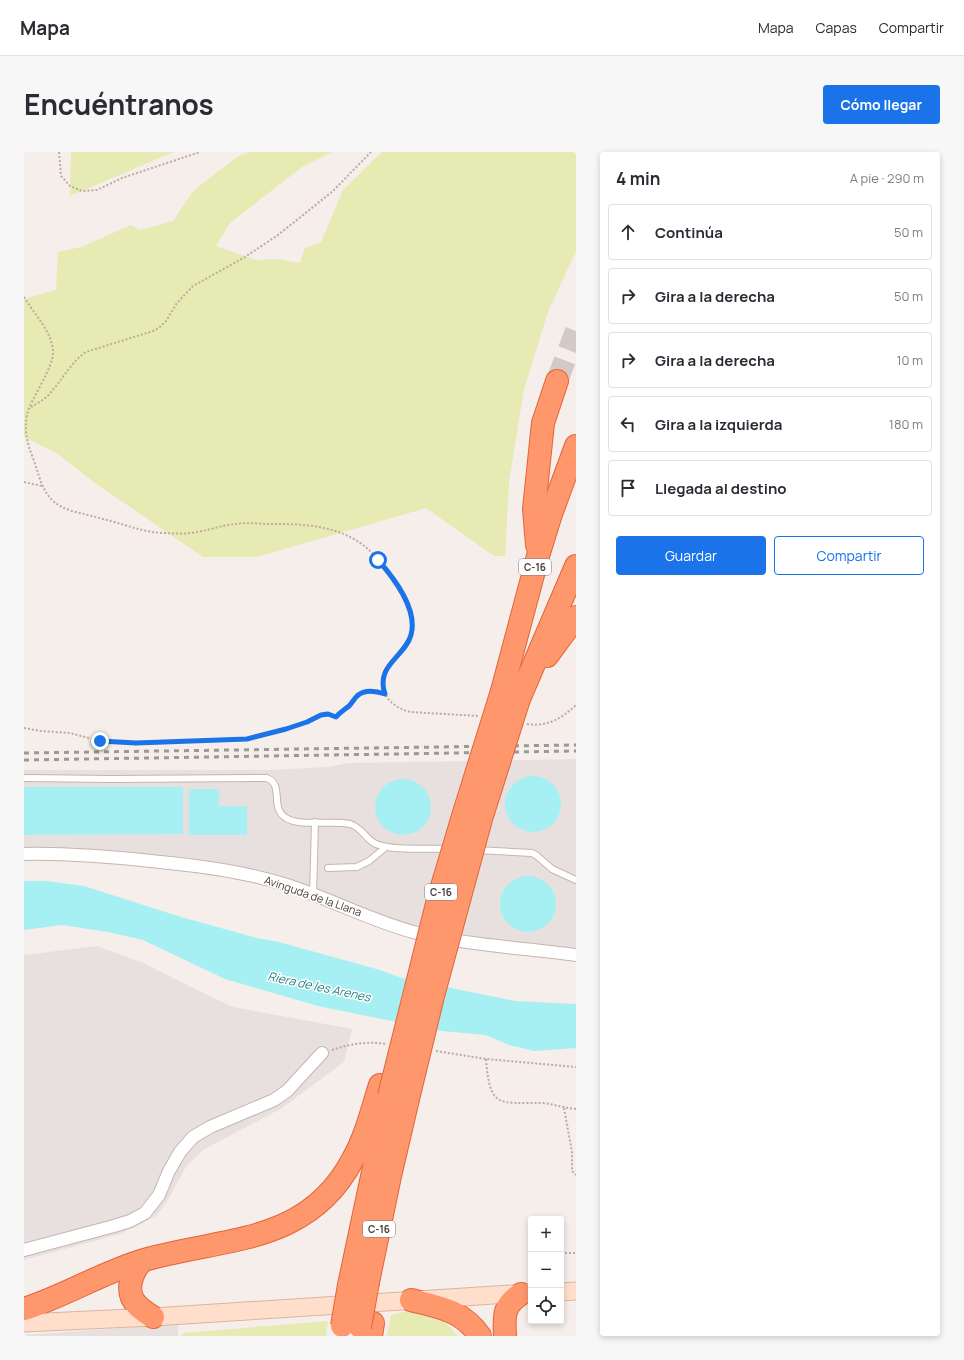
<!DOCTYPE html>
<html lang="es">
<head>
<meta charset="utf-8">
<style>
  :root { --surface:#fff; --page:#f7f7f7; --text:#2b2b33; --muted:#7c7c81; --line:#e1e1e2; --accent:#1a73e8 }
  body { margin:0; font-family:Manrope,sans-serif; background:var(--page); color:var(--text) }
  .controls { position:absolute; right:12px; bottom:12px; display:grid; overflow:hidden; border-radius:4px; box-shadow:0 2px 6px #0003 }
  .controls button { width:36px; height:36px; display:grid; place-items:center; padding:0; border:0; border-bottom:1px solid var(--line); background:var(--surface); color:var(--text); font:20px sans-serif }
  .stop { position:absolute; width:12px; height:12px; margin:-9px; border:3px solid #1a73e8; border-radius:50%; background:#fff }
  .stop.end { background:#1a73e8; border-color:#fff; box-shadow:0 1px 4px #0008 }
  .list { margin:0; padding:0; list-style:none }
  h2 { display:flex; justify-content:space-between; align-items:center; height:52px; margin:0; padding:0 16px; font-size:17px }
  h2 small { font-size:13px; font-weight:400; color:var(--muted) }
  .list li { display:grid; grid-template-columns:26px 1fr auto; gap:12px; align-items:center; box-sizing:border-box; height:56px; margin:0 8px 8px; padding:0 8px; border:1px solid var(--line); border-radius:4px }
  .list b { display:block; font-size:15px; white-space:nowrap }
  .list em { font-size:13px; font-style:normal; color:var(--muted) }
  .actions { display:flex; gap:8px; padding:12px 16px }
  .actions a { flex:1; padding:9px 0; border:1px solid var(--accent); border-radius:4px; text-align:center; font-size:14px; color:var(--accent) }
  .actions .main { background:var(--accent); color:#fff }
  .icon { flex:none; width:22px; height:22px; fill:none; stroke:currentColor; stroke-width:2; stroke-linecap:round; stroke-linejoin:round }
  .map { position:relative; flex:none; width:552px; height:1184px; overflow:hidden; border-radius:4px }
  header { display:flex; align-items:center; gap:24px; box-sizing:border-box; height:56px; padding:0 20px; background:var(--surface); border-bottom:1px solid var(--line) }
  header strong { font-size:19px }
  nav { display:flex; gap:22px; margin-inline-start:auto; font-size:14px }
  .intro { display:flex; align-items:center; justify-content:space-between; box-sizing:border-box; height:96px; padding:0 24px }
  h1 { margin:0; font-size:28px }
  .button { padding:10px 18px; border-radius:4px; background:var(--accent); color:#fff; font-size:14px; font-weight:700 }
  main { display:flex; gap:24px; padding:0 24px }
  aside { flex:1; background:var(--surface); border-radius:4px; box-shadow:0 2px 6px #0003 }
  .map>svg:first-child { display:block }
</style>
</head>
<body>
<header>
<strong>Mapa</strong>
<nav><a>Mapa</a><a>Capas</a><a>Compartir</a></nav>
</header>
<div class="intro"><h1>Encuéntranos</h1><a class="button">Cómo llegar</a></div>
<main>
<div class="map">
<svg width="552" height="1184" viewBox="0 0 552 1184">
  <rect width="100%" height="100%" fill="#f5eeea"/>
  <g fill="#e8e0df">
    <path d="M552,607v192l-68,-9 -97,-17 -43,-15 -78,-31 -32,-9 -25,-4 -48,-9 -78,-6 -54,-2 -29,1v-80h245l58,-3 22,-4z"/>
    <path d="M73,794l44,16 60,30 32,15 119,22 -8,33 -62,46 -79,42 -16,15 -19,35 -12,16 -36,18 -96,26v-305z"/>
    <path d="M154,1172v12h-154v-1z"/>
  </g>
  <g fill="#e6eab3">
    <path d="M47,0h103l-104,44z"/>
    <path d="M224,0h84l-30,15 -72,56 -14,23 40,14 20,-1 24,4 5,-15 16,-6 22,-52 39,-38h194v99l-28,61 -24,77 -15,93 -4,74h-11l-68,-48 -169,49h-54l-108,-74 -37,-29 -34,-17v-138l32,-9 2,-38 23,-5 50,-22 9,5 33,-9 20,-30 44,-34z"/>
    <path d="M385,1159l36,11 13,14h-71l4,-21z"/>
    <path d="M304,1169l-2,15h-145l2,-3z"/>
  </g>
  <g fill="#a6f0f3">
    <circle cx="509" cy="652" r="28"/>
    <circle cx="379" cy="655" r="28"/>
    <path d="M0,635h159v47l-159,1z"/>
    <path d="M165,637h30v17h28v29h-58z"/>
    <circle cx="504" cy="752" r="28"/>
    <path d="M0,729h22l38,5 97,31 76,21 22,4 101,28 22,8 113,23 61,3v44l-42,3 -25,-6 -23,-10 -45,-4 -123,-25 -93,-27 -82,-39 -35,-8 -46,-7 -38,5z"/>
  </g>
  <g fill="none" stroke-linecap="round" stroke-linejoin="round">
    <path stroke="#d3cac6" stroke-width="22" stroke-dasharray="22 11" stroke-linecap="butt" d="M533,229l19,-50"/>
    <g stroke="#c5b5af" stroke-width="8">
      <g id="service">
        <path d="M0,626l87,1 155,-1c19,5 3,30 20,40 14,9 46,2 64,6 13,4 15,15 26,20 16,7 53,4 73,5"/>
        <path d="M452,698l56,3 4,2 16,14 24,11"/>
        <path d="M304,716l29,-1 12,-6 17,-14"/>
        <path d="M289,743l2,-73"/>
      </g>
    </g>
    <g stroke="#c5b5af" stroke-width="14">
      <g id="minor">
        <path d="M0,702c45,-1 90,3 136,8 42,4 86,10 127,23 44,14 86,37 130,48 51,12 107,15 159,22"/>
        <path d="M0,1098l90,-24 16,-5 15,-8 14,-18 10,-24 11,-19 13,-15 17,-10 64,-27 13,-9 35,-38"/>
      </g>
    </g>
    <g stroke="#dcb49e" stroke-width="19">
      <g id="secondary">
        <path d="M537,1140l15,-1"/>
        <path d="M0,1171l129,-6 374,-24"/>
      </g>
    </g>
    <g stroke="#e26438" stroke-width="24">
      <g id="motorway">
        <path d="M513,393l-3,-36 9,-86 14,-42"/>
        <path d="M523,504l29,-39"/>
        <path d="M478,539l36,-135 13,-42 25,-68"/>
        <path d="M495,547l57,-133"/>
        <path d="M118,1109c-11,12 -18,32 -4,45 4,4 10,8 15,11"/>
        <path d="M344,1130l22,-106 18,-77"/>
        <path d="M325,1133l39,-184"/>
        <path d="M387,1148c28,7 51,10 69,36"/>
        <path d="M0,1157c41,-13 79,-37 120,-49 81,-23 164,-15 209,-101 13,-23 19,-49 27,-74"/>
        <path d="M347,1184l2,-13"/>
        <path d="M481,1184c-1,-20 -2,-31 16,-42"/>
      </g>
    </g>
    <g stroke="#c4a89d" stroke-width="2" stroke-dasharray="2 2" stroke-linecap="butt">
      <path d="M35,0l2,24 9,10 12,5 15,-1 25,-12 78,-26"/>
      <path d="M0,145c10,17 29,35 29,56 0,15 -21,44 -26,61 -3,17 0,29 6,44 9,25 10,44 39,53 12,3 24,6 35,9 20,5 38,13 59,13 12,1 24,1 36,-2 11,-2 22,-6 33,-7 11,-2 24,0 36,0 34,0 69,1 97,25 18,16 48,55 44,80 -3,23 -38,38 -28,63 5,11 15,17 26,20l69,4"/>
      <path d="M7,255c7,-4 15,-8 20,-15 12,-13 20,-30 35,-40l67,-21 6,-3 7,-7 11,-18 16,-17 52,-29 33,-22 55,-44 38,-39"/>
      <path d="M0,330l18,4"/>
      <path d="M503,572c20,3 34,-5 49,-19"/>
      <path d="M0,576l17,3 29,2 30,8 36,2 111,-4 39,-10 21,-7 14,-7 7,-1 8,3c4,-5 8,-7 13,-11 3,-3 5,-7 8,-10 8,-7 19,-5 28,-2"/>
      <path d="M308,898c18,-6 35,-9 54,-6"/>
      <path d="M412,899l50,8 90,8"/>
      <path d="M462,907c4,51 13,43 56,44 12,1 22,5 34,6"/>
      <path d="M540,956l8,44v19l4,4"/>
      <path d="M537,1101h15"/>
    </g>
    <use href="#service" stroke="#fff" stroke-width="6"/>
    <use href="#minor" stroke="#fff" stroke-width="12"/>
    <use href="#secondary" stroke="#ffdfcb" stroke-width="17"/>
    <use href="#motorway" stroke="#ff976c" stroke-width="22"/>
    <g stroke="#999" stroke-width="3" stroke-dasharray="5 5" stroke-linecap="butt">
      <path d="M0,601l552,-8"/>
      <path d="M0,608l552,-9"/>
    </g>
    <g stroke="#e26438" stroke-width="24" stroke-linecap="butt">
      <g id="motorway-bridge">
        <path d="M365,944l49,-196 26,-87 38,-122"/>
        <path d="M384,947l25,-103 48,-177 38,-120"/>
        <path d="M318,1174l7,-41"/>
        <path d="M336,1175l8,-45"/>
      </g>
    </g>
    <use href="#motorway-bridge" stroke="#ff976c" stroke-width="22"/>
  </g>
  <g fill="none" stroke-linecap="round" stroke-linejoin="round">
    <path stroke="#1a73e8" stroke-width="5" d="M76,589l36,2 111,-4 39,-10 21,-7 14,-7 7,-1 8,3c4,-5 8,-7 13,-11 3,-3 5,-7 8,-10 8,-7 19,-5 28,-2 -10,-29 20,-37 26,-59 7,-25 -17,-57 -33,-75"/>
  </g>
  <g text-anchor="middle" stroke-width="3" stroke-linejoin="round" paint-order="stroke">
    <g fill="#fff" stroke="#807674" stroke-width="1">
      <rect x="495" y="407" width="32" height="16" rx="3"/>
      <rect x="401" y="732" width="32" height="16" rx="3"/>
      <rect x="339" y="1069" width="32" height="16" rx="3"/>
    </g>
    <g font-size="10" font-weight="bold" fill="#4a3c38">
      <text x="511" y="419">C-16</text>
      <text x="417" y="744">C-16</text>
      <text x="355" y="1081">C-16</text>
    </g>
    <g font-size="11" fill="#4a3c38" stroke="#fff">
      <text transform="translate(289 744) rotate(19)" y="4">Avinguda de la Llana</text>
    </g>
    <g font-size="12" font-style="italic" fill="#258287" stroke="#fff">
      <text transform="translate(295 835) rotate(12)" y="4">Riera de les Arenes</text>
    </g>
  </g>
</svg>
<div class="controls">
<button>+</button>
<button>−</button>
<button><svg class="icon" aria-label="locate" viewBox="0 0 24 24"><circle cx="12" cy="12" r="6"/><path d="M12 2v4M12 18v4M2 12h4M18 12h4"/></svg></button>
</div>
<div class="stop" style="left:354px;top:408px"></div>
<div class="stop end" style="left:76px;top:589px"></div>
</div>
<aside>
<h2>4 min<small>A pie · 290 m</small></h2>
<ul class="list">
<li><svg class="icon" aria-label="ahead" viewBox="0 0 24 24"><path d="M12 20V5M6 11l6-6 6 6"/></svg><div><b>Continúa</b></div><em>50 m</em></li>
<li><svg class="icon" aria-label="right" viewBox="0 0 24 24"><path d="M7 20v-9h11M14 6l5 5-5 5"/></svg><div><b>Gira a la derecha</b></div><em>50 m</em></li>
<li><svg class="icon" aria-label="right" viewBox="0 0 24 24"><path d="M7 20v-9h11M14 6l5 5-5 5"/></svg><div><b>Gira a la derecha</b></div><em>10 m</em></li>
<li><svg class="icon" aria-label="left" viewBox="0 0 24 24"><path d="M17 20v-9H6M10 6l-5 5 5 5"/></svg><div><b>Gira a la izquierda</b></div><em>180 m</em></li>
<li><svg class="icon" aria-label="arrive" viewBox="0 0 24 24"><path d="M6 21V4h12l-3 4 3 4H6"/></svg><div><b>Llegada al destino</b></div></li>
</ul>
<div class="actions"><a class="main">Guardar</a><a>Compartir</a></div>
</aside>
</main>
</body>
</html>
